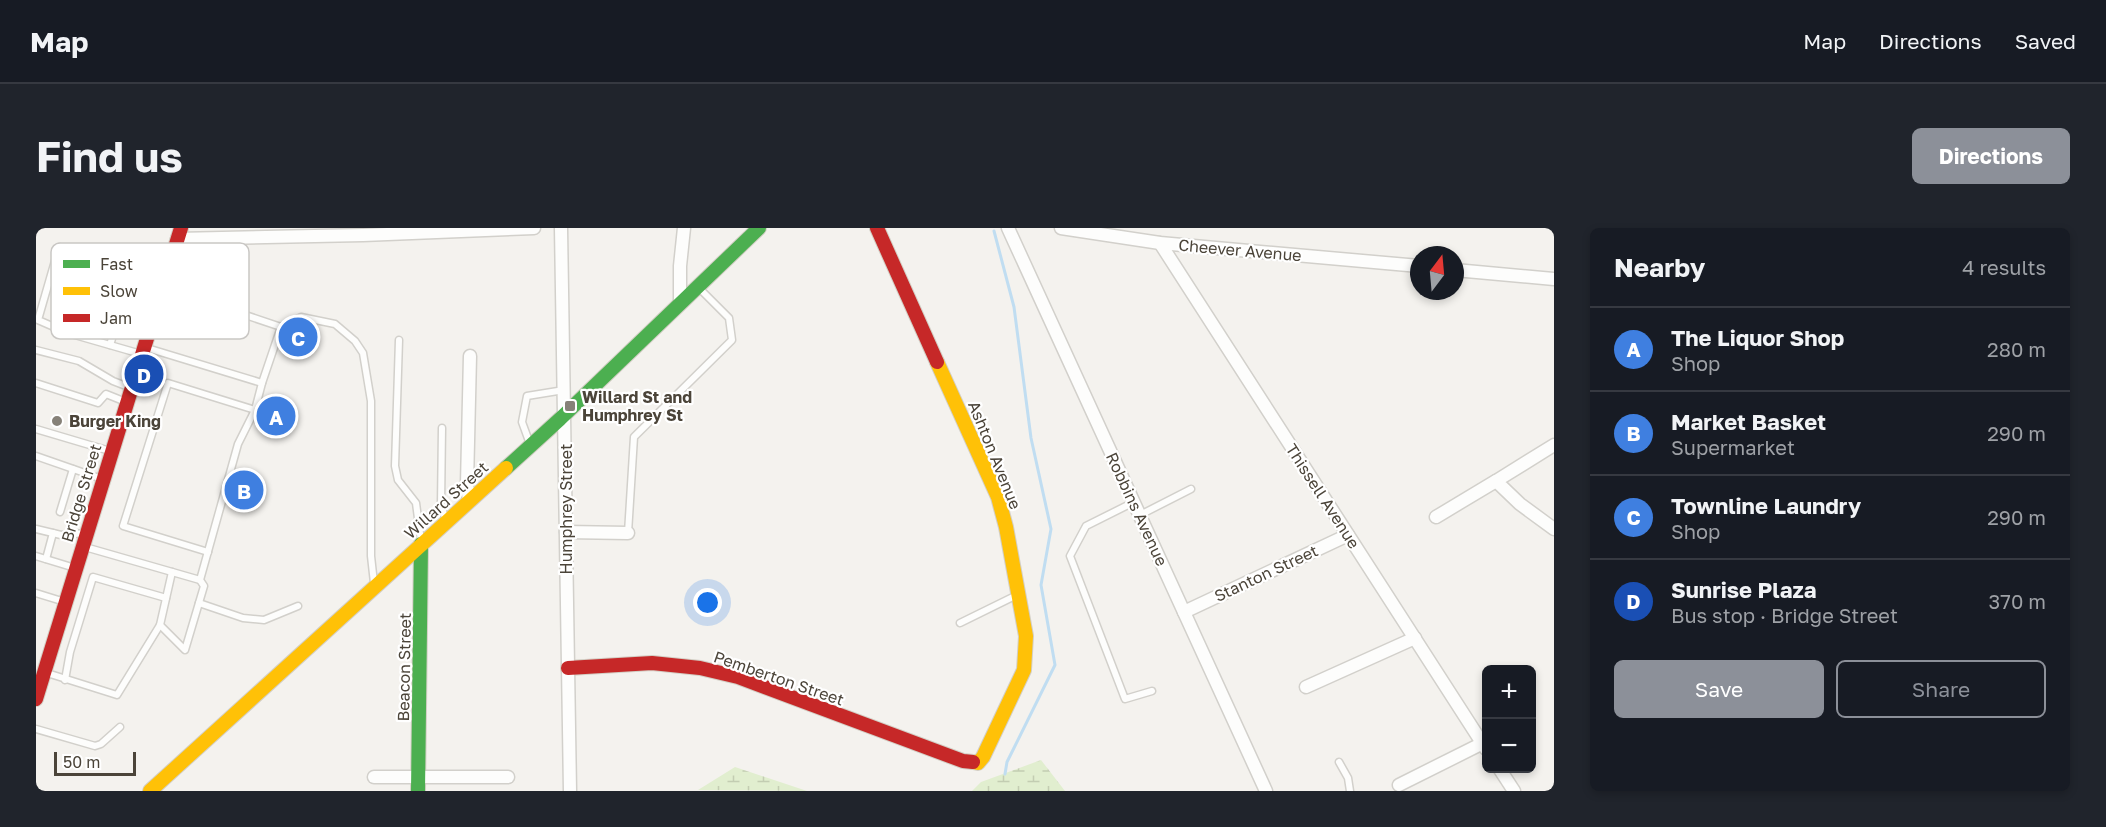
<!DOCTYPE html>
<html lang="en">
<head>
<meta charset="utf-8">
<style>
  :root { --surface:#171b24; --page:#20242c; --text:#f1f3f6; --muted:#9ea1a6; --line:#363941; --accent:#8c9099 }
  body { margin:0; font-family:"Golos Text",sans-serif; background:var(--page); color:var(--text) }
  .controls { position:absolute; right:18px; bottom:18px; display:grid; overflow:hidden; border-radius:9px; box-shadow:0 3px 9px #0003 }
  .controls button { width:54px; height:54px; display:grid; place-items:center; padding:0; border:0; border-bottom:2px solid var(--line); background:var(--surface); color:var(--text); font:30px sans-serif }
  .compass { position:absolute; left:1374px; top:18px; width:54px; height:54px; border-radius:50%; background:var(--surface); box-shadow:0 3px 9px #0003; rotate:16deg }
  .scale { position:absolute; left:18px; bottom:15px; width:82px; box-sizing:border-box; padding-left:6px; border:3px solid #4b4439; border-top:0; font-size:16px; line-height:21px; white-space:nowrap; color:#4b4439; -webkit-text-stroke:4px #fff; paint-order:stroke }
  .you { position:absolute; left:672px; top:375px; width:21px; height:21px; margin:-15px; border:4px solid #fff; border-radius:50%; background:#1a73e8; box-shadow:0 0 0 9px #1a73e833 }
  .badge { display:grid; place-items:center; width:39px; height:39px; border-radius:50%; background:var(--accent); color:#fff; font-size:20px; font-weight:700 }
  .pin { position:absolute; translate:-50% -50%; border:3px solid #fff; box-shadow:0 2px 6px #0006 }
  .list { margin:0; padding:0; list-style:none }
  h2 { display:flex; justify-content:space-between; align-items:center; height:78px; margin:0; padding:0 24px; font-size:26px }
  h2 small { font-size:20px; font-weight:400; color:var(--muted) }
  .list li { display:grid; grid-template-columns:39px 1fr auto; gap:18px; align-items:center; box-sizing:border-box; height:84px; padding:0 24px; border-top:2px solid var(--line) }
  .list b { display:block; font-size:22px; white-space:nowrap }
  .list p { margin:0; font-size:20px; white-space:nowrap; color:var(--muted) }
  .list em { font-size:20px; font-style:normal; color:var(--muted) }
  .actions { display:flex; gap:12px; padding:18px 24px }
  .actions a { flex:1; padding:14px 0; border:2px solid var(--accent); border-radius:9px; text-align:center; font-size:21px; color:var(--accent) }
  .actions .main { background:var(--accent); color:#fff }
  .map { position:relative; flex:none; width:1518px; height:563px; overflow:hidden; border-radius:9px }
  header { display:flex; align-items:center; gap:36px; box-sizing:border-box; height:84px; padding:0 30px; background:var(--surface); border-bottom:2px solid var(--line) }
  header strong { font-size:28px }
  nav { display:flex; gap:33px; margin-inline-start:auto; font-size:21px }
  .intro { display:flex; align-items:center; justify-content:space-between; box-sizing:border-box; height:144px; padding:0 36px }
  h1 { margin:0; font-size:42px }
  .button { padding:15px 27px; border-radius:9px; background:var(--accent); color:#fff; font-size:21px; font-weight:700 }
  main { display:flex; gap:36px; padding:0 36px }
  aside { flex:1; background:var(--surface); border-radius:9px; box-shadow:0 3px 9px #0003 }
  .map>svg:first-child { display:block }
</style>
</head>
<body>
<header>
<strong>Map</strong>
<nav><a>Map</a><a>Directions</a><a>Saved</a></nav>
</header>
<div class="intro"><h1>Find us</h1><a class="button">Directions</a></div>
<main>
<div class="map">
<svg width="1518" height="563" viewBox="0 0 1518 563">
  <defs>
    <pattern id="wetland-marsh" width="20" height="14" patternUnits="userSpaceOnUse" patternTransform="scale(1.5)"><rect width="20" height="14" fill="#e1eecf"/><path d="M1 5h8M5 5V1M11 12h8M15 12V8" fill="none" stroke="#c3cdb2"/></pattern>
  </defs>
  <rect width="100%" height="100%" fill="#f4f2ee"/>
  <g fill="url(#wetland-marsh)">
    <path d="M1005,532l24,31h-93l9,-9z"/>
    <path d="M699,539l72,24 -109,-1z"/>
  </g>
  <g fill="none" stroke-linecap="round" stroke-linejoin="round">
    <path stroke="#c0ddf1" stroke-width="3" d="M958,3l20,76 17,131 20,91 -10,56 14,80 -48,97 -2,12"/>
    <g stroke="#d2d0cb" stroke-width="9">
      <g id="lane">
        <path d="M146,99l9,-25 7,-3"/>
        <path d="M245,99l20,-10 34,7 20,17 8,12 8,48v155l3,27"/>
        <path d="M363,112l-4,126 3,14 18,23 5,38"/>
        <path d="M74,117l23,-74"/>
        <path d="M111,120l115,35"/>
        <path d="M0,122l43,11 34,20 18,7"/>
        <path d="M105,126l-73,-21 -30,-13 21,-73 58,18 44,17"/>
        <path d="M0,155l62,20 8,-9 20,8"/>
        <path d="M406,200l-1,77 5,16"/>
        <path d="M0,201l74,22"/>
        <path d="M494,216l-8,-22 5,-26 37,-6"/>
        <path d="M0,228l66,23"/>
        <path d="M1098,274l-48,24 -16,30 55,143 27,-8"/>
        <path d="M24,284l13,-43"/>
        <path d="M1104,287l51,-26"/>
        <path d="M0,301l25,6 25,-2"/>
        <path d="M592,305l6,-96 98,-97 -3,-22 -30,-30"/>
        <path d="M49,319l115,33"/>
        <path d="M172,324l-85,-26 45,-143 87,27"/>
        <path d="M0,328l39,12"/>
        <path d="M10,331l7,-26"/>
        <path d="M0,365l29,9"/>
        <path d="M163,375l44,15 21,2 34,-14"/>
        <path d="M924,395l57,-28"/>
        <path d="M124,397l25,25 19,-64 -4,-6 38,-136 17,-34 7,-27 19,-56 -83,-28 4,-37"/>
        <path d="M11,445l70,22 43,-70 12,-53"/>
        <path d="M29,452l5,-28 23,-75 73,21"/>
        <path d="M0,501l59,17 6,-2 19,-17"/>
        <path d="M1303,534l9,16 2,13"/>
      </g>
    </g>
    <g stroke="#d2d0cb" stroke-width="15">
      <g id="street">
        <path d="M525,0l9,563"/>
        <path d="M972,0l258,563"/>
        <path d="M1025,0l99,15 259,23"/>
        <path d="M141,11l186,-4 171,-7"/>
        <path d="M1124,15l326,506"/>
        <path d="M1419,42l99,9"/>
        <path d="M644,75v-37l4,-38"/>
        <path d="M1518,217l-58,36 24,23 34,25"/>
        <path d="M433,273l-2,-17 3,-128"/>
        <path d="M1400,289l60,-36"/>
        <path d="M530,304l62,1"/>
        <path d="M1148,384l164,-77"/>
        <path d="M1270,459l109,-49"/>
        <path d="M1463,540l15,23"/>
        <path d="M338,549h134"/>
        <path d="M1363,557l84,-42"/>
      </g>
    </g>
    <g stroke="#d3cfc5" stroke-width="16">
      <g id="fast">
        <path d="M470,240l54,-49 199,-191"/>
        <path d="M382,563l3,-247"/>
      </g>
    </g>
    <g stroke="#d3cfc5" stroke-width="16">
      <g id="slow">
        <path d="M901,134l61,135 8,30 20,109 -2,34 -41,87 -5,6 -5,-1"/>
        <path d="M114,563l356,-323"/>
      </g>
    </g>
    <g stroke="#d3cfc5" stroke-width="16">
      <g id="jam">
        <path d="M841,0l60,134"/>
        <path d="M532,440l84,-5 48,5 38,9 225,84 10,1"/>
        <path d="M0,471l145,-471"/>
      </g>
    </g>
    <use href="#lane" stroke="#fdfdfc" stroke-width="6"/>
    <use href="#street" stroke="#fdfdfc" stroke-width="12"/>
    <use href="#fast" stroke="#4caf50" stroke-width="14"/>
    <use href="#slow" stroke="#ffc107" stroke-width="14"/>
    <use href="#jam" stroke="#c62828" stroke-width="14"/>
  </g>
  <g fill="#868178" stroke="#fff" stroke-width="2">
    <rect x="528" y="172" width="12" height="12" rx="3"/>
    <circle cx="21" cy="193" r="6"/>
  </g>
  <g text-anchor="middle" stroke-width="4.5" stroke-linejoin="round" paint-order="stroke">
    <g font-size="16" fill="#4b4439" stroke="#fff">
      <text transform="translate(1204 22) rotate(5)" y="6">Cheever Avenue</text>
      <text transform="translate(959 227) rotate(68)" y="6">Ashton Avenue</text>
      <text transform="translate(45 265) rotate(-73)" y="6">Bridge Street</text>
      <text transform="translate(1287 268) rotate(57)" y="6">Thissell Avenue</text>
      <text transform="translate(410 272) rotate(-42)" y="6">Willard Street</text>
      <text transform="translate(530 281) rotate(-90)" y="6">Humphrey Street</text>
      <text transform="translate(1101 281) rotate(65)" y="6">Robbins Avenue</text>
      <text transform="translate(1230 345) rotate(-25)" y="6">Stanton Street</text>
      <text transform="translate(368 439) rotate(-89)" y="6">Beacon Street</text>
      <text transform="translate(743 450) rotate(19)" y="6">Pemberton Street</text>
    </g>
    <g font-size="16" font-weight="bold" fill="#4b4439" stroke="#fff" text-anchor="start">
      <text x="546" y="175">Willard St and<tspan x="546" dy="18">Humphrey St</tspan></text>
      <text x="33" y="199">Burger King</text>
    </g>
  </g>
  <rect x="15" y="15" width="198" height="96" rx="9" fill="#fff" stroke="#c9c7c4" stroke-width="1.5"/>
  <rect x="27" y="32" width="27" height="8" fill="#4caf50"/>
  <rect x="27" y="59" width="27" height="8" fill="#ffc107"/>
  <rect x="27" y="86" width="27" height="8" fill="#c62828"/>
  <g font-size="16" fill="#4b4439">
    <text x="64" y="42">Fast</text>
    <text x="64" y="69">Slow</text>
    <text x="64" y="96">Jam</text>
  </g>
</svg>
<div class="controls">
<button>+</button>
<button>−</button>
</div>
<svg class="compass" viewBox="-18 -18 36 36"><path d="M0-13l5 13h-10z" fill="#e53935"/><path d="M0 13l5-13h-10z" fill="#9ea1a6"/></svg>
<div class="scale">50 m</div>
<div class="you"></div>
<div class="pin badge" style="left:240px;top:188px;background:#3f7fe0">A</div>
<div class="pin badge" style="left:208px;top:262px;background:#3f7fe0">B</div>
<div class="pin badge" style="left:262px;top:109px;background:#3f7fe0">C</div>
<div class="pin badge" style="left:108px;top:146px;background:#1a4fb4">D</div>
</div>
<aside>
<h2>Nearby<small>4 results</small></h2>
<ul class="list">
<li><span class="badge" style="background:#3f7fe0">A</span><div><b>The Liquor Shop</b><p>Shop</p></div><em>280 m</em></li>
<li><span class="badge" style="background:#3f7fe0">B</span><div><b>Market Basket</b><p>Supermarket</p></div><em>290 m</em></li>
<li><span class="badge" style="background:#3f7fe0">C</span><div><b>Townline Laundry</b><p>Shop</p></div><em>290 m</em></li>
<li><span class="badge" style="background:#1a4fb4">D</span><div><b>Sunrise Plaza</b><p>Bus stop · Bridge Street</p></div><em>370 m</em></li>
</ul>
<div class="actions"><a class="main">Save</a><a>Share</a></div>
</aside>
</main>
</body>
</html>
